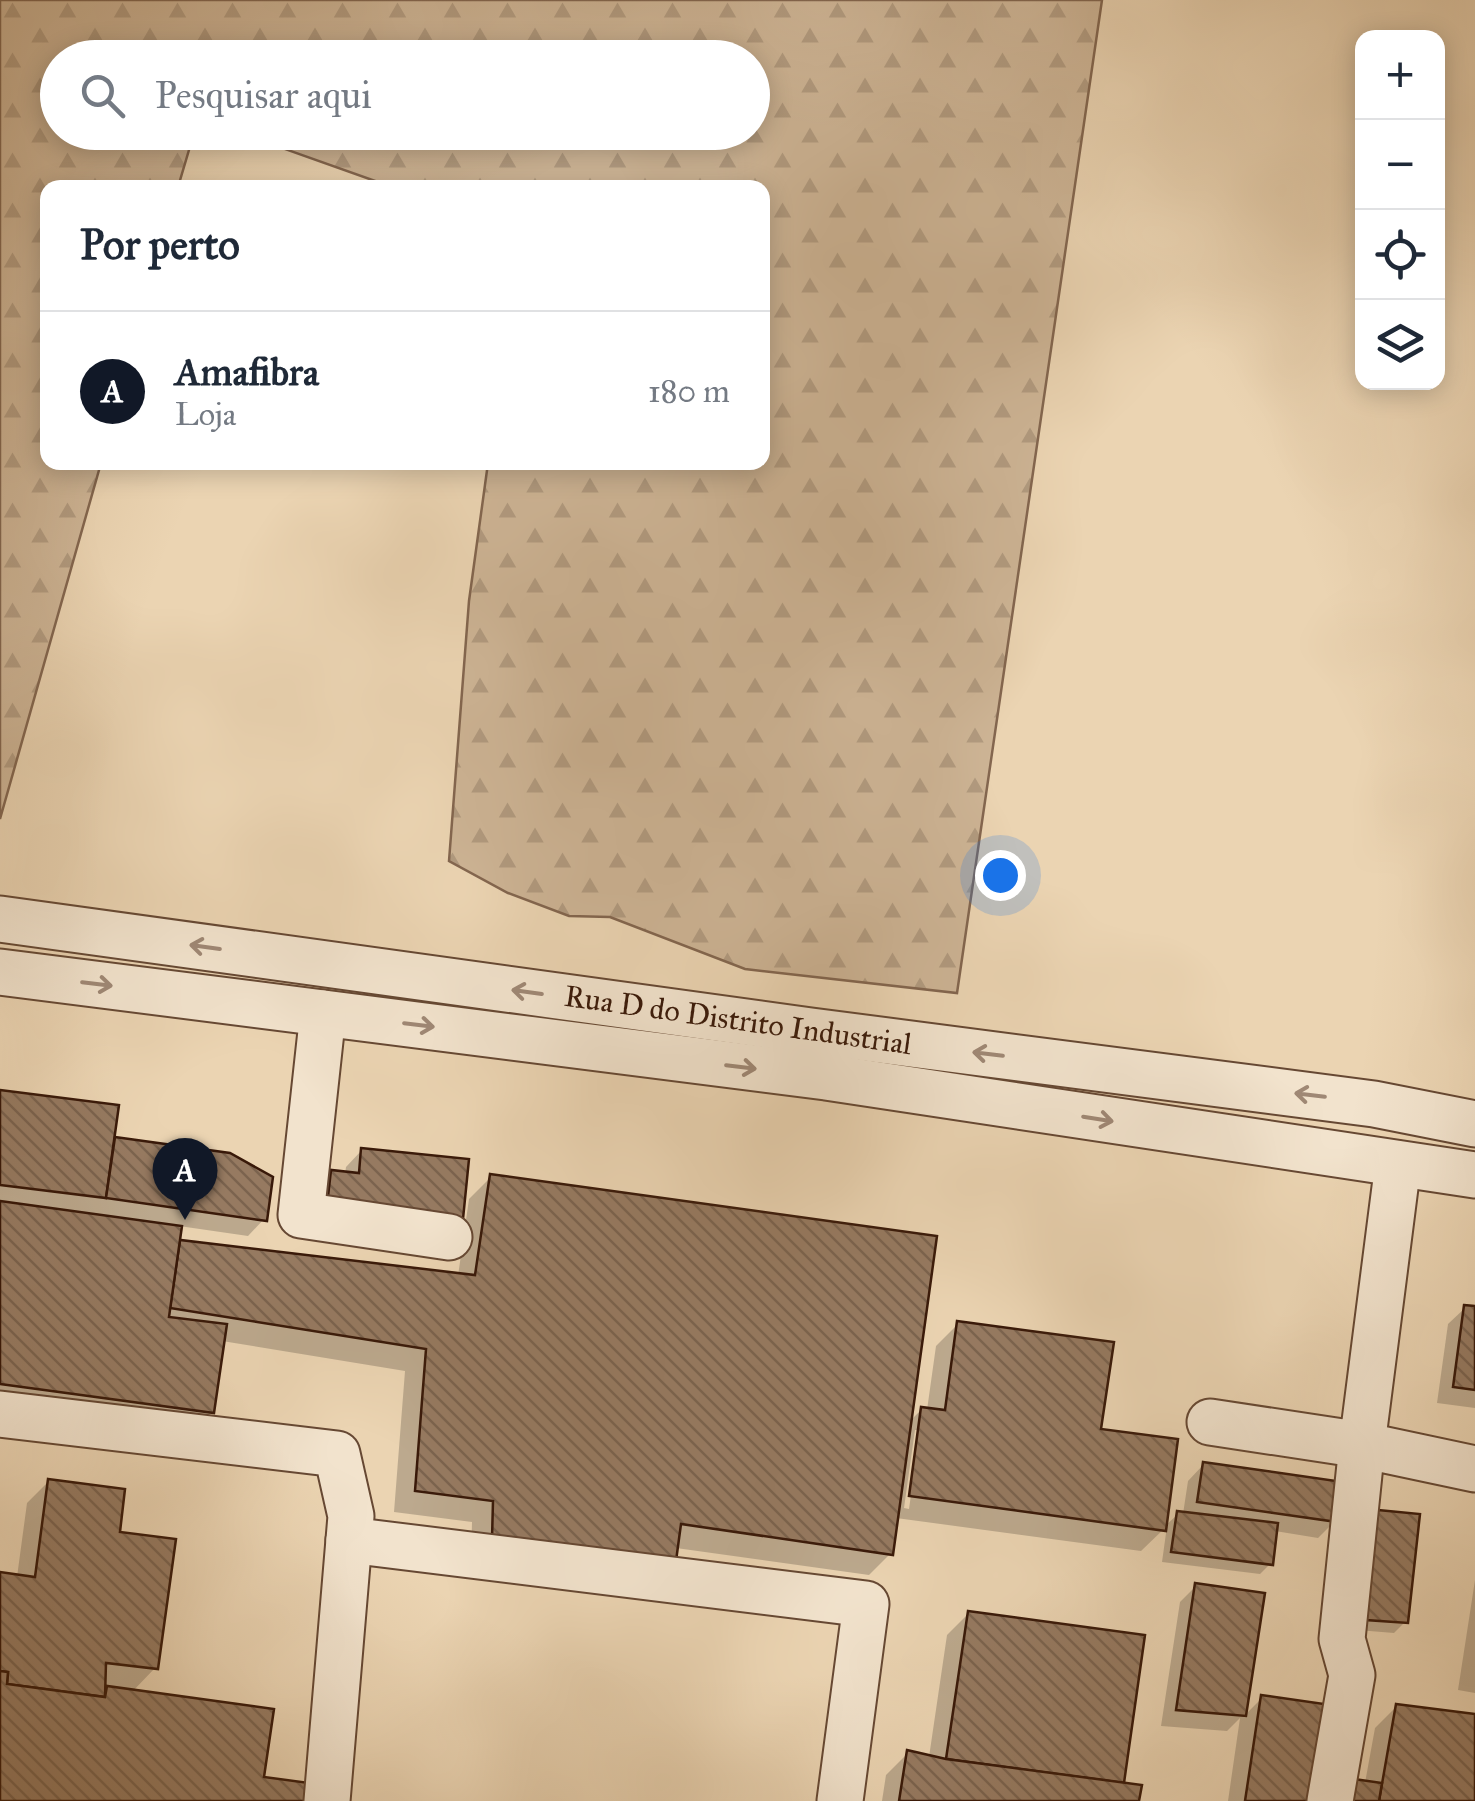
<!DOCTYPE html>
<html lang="pt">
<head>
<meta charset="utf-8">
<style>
  :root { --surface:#fff; --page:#f6f6f7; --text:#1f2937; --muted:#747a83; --line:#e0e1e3; --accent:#111827 }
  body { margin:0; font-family:"IM FELL Great Primer",serif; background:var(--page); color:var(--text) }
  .controls { position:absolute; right:30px; top:30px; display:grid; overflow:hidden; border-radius:20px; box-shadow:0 5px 25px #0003 }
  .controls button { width:90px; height:90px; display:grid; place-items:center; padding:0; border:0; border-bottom:2px solid var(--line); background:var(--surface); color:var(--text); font:50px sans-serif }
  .you { position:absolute; left:1000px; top:875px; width:35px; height:35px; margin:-25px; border:8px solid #fff; border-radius:50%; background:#1a73e8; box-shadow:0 0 0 15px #1a73e833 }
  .badge { display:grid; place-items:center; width:65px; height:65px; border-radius:50%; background:var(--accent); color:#fff; font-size:32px; font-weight:700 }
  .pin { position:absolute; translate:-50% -82px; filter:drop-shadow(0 2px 5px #0008) }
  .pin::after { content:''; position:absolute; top:52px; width:35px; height:30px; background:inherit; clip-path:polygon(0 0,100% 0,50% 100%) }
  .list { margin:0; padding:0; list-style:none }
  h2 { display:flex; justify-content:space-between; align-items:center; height:130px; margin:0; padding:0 40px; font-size:42px }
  h2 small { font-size:32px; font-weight:400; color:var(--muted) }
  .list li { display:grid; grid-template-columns:65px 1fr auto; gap:30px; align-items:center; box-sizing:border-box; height:160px; padding:0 40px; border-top:2px solid var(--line) }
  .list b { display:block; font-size:38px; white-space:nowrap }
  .list p { margin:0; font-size:32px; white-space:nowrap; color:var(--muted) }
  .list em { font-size:32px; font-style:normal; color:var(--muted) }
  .icon { flex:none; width:55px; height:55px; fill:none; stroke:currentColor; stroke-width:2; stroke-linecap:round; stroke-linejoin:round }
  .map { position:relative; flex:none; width:1475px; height:1801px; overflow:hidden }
  .search { position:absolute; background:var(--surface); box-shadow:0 5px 25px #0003; left:40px; top:40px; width:730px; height:110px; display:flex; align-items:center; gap:25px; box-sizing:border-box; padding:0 35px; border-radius:55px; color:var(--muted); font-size:38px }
  .panel { position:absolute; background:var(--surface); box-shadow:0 5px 25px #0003; left:40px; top:180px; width:730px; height:290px; border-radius:20px }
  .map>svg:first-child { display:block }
</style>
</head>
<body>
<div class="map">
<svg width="1475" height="1801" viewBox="0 0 1475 1801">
  <defs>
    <pattern id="forest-firs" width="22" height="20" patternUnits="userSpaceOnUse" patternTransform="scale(2.5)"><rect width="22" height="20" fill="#cdb495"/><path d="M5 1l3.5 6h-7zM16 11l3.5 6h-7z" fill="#b19a7f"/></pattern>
    <pattern id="building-back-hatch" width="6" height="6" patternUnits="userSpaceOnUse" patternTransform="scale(2.5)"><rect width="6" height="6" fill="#967a61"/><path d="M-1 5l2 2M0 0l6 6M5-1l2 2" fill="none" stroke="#7b634e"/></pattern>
  </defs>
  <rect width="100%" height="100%" fill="#ebd4b2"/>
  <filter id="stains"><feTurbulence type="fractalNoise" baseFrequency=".002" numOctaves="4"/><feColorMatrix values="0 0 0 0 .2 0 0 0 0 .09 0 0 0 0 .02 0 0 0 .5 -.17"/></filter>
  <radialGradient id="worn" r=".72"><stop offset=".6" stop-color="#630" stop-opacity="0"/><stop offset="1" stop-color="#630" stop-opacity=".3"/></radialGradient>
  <path fill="url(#forest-firs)" stroke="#83664f" stroke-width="2.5" d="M0,0h1102l-145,993 -212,-24 -135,-52 -41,-1 -61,-23 -59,-32 20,-260 19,-138 274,-1v-274l-370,-1 -152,-54 512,-1v-74h-694v74l136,1 -16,54 -130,1v274l53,1 -101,356z"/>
  <g fill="#0003" fill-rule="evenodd">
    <path d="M0,1093l111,52 5,-5 148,79 -16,17 -69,-10 -2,16 281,34 11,-77 22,-22 418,245 13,-13 5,1 9,-64 22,-22 140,107 65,97 15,-14h5l5,-33 16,-17 131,57 -17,17 -43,-7 -4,32 -11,11 -98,-12 5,-36 -26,25 -245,-33 -5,35 -22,22 -193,-27 -205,12 1,-38 -78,-10 11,-141 -183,-30 -10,71 -22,22 -190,-26zM915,1430h5l-11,79 -5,-1z"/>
    <path d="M362,1150l104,11 -155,59 5,-31 16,-17 13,2 1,-7z"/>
    <path d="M1465,1308l10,1v99l-38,-5 11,-79z"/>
    <path d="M49,1481l68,53 38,134 -23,24 129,87 -261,22v-226l17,2 10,-74z"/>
    <path d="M1379,1512l26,110 -11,11 -37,-3 11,-107z"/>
    <path d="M1475,1580v113l-17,-3z"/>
    <path d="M1196,1586l66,9 -19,122 19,-19 52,103h-86l12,-83 -13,13 -66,-5 19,-124z"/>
    <path d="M969,1613l152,172 15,16h-254l4,-26 22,-22 21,4 18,-122z"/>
    <path d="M1397,1706l78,11v84h-139l29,-18 10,-55z"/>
  </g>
  <g fill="url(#building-back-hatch)" stroke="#391909" stroke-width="2.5">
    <path d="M0,1090l119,15 -13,93 -106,-13z"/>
    <path d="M115,1137l115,16 43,24 -6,44 -161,-23z"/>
    <path d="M361,1148l108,11 -6,60 -136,-14 4,-35 28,3z"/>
    <path d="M490,1174l447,62 -44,319 -212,-31 -5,37 -184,-22 1,-38 -78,-10 11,-142 -256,-41 10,-68 295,35z"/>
    <path d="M0,1201l182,25 -13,91 58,7 -13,89 -214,-29z"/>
    <path d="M1464,1305l11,1v84l-22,-3z"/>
    <path d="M957,1321l157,21 -13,87 77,10 -12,92 -257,-35 12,-89 24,3z"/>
    <path d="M1203,1462l140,20 -6,40 -140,-20z"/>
    <path d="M48,1479l77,10 -5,43 56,7 -18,130 -52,-6 -1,34 -98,-13 1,-12 -8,-1v-99l35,5z"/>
    <path d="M1378,1510l42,4 -12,109 -42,-3z"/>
    <path d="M1177,1511l101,12 -5,42 -102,-13z"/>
    <path d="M1195,1583l70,10 -19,123 -70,-6z"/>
    <path d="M968,1611l177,24 -21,148 -178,-24z"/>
    <path d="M0,1671l8,1 -1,12 98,13 2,-11 167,23 -10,68 60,8 -2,16h-322z"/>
    <path d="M1261,1695l70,10 -14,96h-72z"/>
    <path d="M1396,1704l79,10v87h-96z"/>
    <path d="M907,1750l39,9 196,26 -3,16h-240z"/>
    <path d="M1354,1779l28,4 -3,18h-28z"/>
  </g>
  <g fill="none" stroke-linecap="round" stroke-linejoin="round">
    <g stroke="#664833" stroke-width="49">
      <g id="minor">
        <path d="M0,919l811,112 563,73 101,20"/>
        <path d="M0,972l826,105 649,98"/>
        <path d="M323,1013l-22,202 148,22"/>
        <path d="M0,1414l337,40 14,62 -24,285"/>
        <path d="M1210,1422l152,23 36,-281"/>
        <path d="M349,1540l517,64 -26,197"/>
        <path d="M1330,1801l22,-126 -10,-36 20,-194 113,24"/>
      </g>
    </g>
    <use href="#minor" stroke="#f2e3cd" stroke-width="45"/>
  </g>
  <defs><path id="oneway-shaft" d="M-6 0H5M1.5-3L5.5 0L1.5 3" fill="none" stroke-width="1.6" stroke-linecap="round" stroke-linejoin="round" transform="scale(2.5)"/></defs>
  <g stroke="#9f8875">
    <use href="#oneway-shaft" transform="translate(205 947) rotate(-172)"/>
    <use href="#oneway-shaft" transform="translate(97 984) rotate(7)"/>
    <use href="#oneway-shaft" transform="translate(527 992) rotate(-172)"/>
    <use href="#oneway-shaft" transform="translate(419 1025) rotate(7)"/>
    <use href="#oneway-shaft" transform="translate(988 1054) rotate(-173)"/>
    <use href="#oneway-shaft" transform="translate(741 1067) rotate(7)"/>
    <use href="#oneway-shaft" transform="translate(1310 1095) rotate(-173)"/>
    <use href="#oneway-shaft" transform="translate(1098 1119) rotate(9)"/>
  </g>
  <g text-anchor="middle" stroke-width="9" stroke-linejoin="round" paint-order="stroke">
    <g font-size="30" fill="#391909" stroke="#f2e3cd">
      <text transform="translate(738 1020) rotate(8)" y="10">Rua D do Distrito Industrial</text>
    </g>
  </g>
  <rect width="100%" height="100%" filter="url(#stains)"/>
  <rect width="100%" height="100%" fill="url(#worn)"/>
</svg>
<div class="controls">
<button>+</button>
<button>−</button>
<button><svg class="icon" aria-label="locate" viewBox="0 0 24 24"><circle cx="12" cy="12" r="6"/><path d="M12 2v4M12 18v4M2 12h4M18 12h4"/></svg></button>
<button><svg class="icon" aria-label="layers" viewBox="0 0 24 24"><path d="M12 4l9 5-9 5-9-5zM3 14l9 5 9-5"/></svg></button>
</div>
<div class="you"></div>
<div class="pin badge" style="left:185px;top:1220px">A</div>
<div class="search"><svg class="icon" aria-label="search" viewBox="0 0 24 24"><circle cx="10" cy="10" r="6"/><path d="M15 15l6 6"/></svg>Pesquisar aqui</div>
<section class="panel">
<h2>Por perto<small></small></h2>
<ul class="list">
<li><span class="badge">A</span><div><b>Amafibra</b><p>Loja</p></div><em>180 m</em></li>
</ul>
</section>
</div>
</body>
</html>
